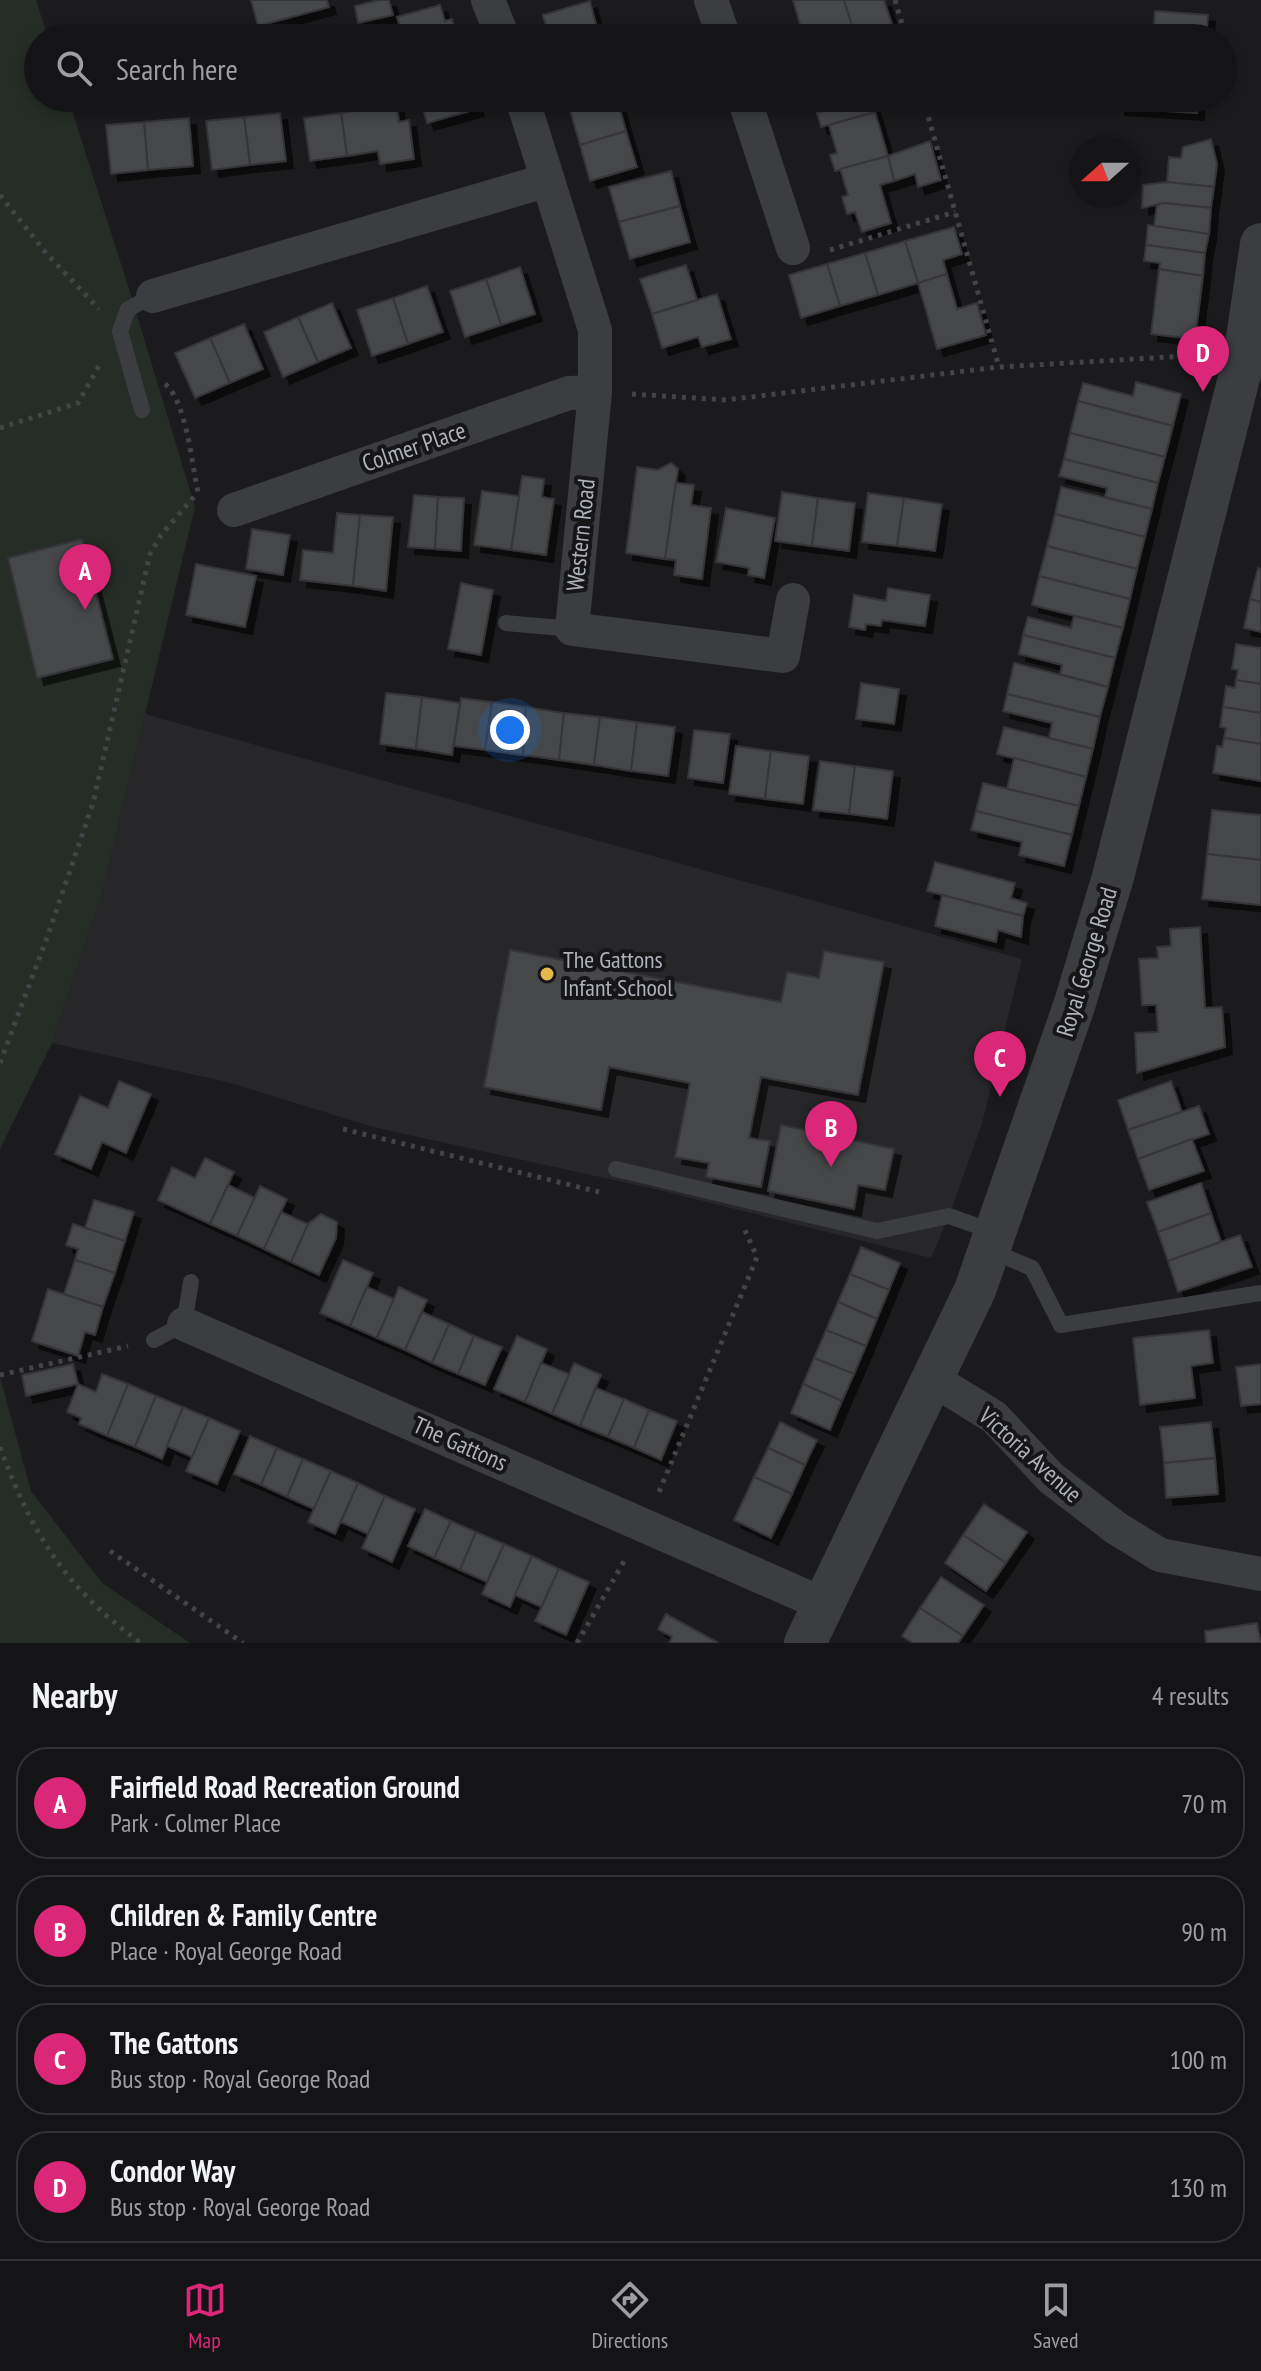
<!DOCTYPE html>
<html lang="en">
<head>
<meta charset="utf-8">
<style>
  :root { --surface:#141416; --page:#1d1d1f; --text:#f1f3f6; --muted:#9d9ea1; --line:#333335; --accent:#db2777 }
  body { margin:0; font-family:"PT Sans Narrow",sans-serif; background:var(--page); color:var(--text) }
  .compass { position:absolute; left:1069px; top:136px; width:72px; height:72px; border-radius:50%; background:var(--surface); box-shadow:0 4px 12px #0003; rotate:249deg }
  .you { position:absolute; left:510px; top:730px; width:28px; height:28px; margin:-20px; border:6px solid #fff; border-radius:50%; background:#1a73e8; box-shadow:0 0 0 12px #1a73e833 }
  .badge { display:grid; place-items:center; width:52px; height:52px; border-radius:50%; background:var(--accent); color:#fff; font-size:26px; font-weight:700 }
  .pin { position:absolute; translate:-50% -66px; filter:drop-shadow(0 2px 4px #0008) }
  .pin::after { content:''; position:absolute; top:42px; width:28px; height:24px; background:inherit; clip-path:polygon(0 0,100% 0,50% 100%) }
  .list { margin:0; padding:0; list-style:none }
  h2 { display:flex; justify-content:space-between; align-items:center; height:104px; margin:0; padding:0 32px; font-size:34px }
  h2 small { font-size:26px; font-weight:400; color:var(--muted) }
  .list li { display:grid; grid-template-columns:52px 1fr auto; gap:24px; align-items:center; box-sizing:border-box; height:112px; margin:0 16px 16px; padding:0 16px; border:2px solid var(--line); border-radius:32px }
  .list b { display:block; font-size:30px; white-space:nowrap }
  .list p { margin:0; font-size:26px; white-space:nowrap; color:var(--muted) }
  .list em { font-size:26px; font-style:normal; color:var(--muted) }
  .icon { flex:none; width:44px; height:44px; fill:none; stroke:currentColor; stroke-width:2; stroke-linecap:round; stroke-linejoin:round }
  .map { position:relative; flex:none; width:1261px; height:1643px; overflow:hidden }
  .search { position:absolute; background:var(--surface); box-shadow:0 4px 12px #0003; left:24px; right:24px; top:24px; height:88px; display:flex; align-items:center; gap:20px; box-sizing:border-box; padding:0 28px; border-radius:44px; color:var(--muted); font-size:30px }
  .sheet { height:616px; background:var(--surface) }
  nav { display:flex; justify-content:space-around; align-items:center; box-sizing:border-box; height:112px; border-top:2px solid var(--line); background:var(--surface); font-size:22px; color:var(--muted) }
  nav a { display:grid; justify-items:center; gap:4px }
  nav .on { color:var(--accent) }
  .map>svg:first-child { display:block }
</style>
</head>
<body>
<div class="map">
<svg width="1261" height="1643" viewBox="0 0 1261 1643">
  <defs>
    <filter id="shadow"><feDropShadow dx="7" dy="7" stdDeviation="0" flood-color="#0009"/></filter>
  </defs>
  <rect width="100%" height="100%" fill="#1b1b1d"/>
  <path fill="#27272a" d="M145,714l877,245 -40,165 -33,92 -18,42 -272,-68 -286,-63 -142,-44 -179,-40 49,-146z"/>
  <g fill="#252d26">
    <path d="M0,0h36l12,38h-10v60h30l61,191 66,218 -94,390 -49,146 -52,106z"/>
    <path d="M0,1377l31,114 71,92 88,60h-190z"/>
  </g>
  <g fill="#45464a" stroke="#353539" stroke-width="2" filter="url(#shadow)">
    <path d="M251,0h76l2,7 -71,19z"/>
    <path d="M379,0h10l4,15 -35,8 -3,-17z"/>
    <path d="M793,0h51l11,35 -8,3h-43z"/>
    <path d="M844,0h40l8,24 -37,11z"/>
    <path d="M590,1l9,35 -50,2 -6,-23z"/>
    <path d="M440,5l5,16 7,-2 5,19h-54l-6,-21z"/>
    <path d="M1155,11l53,4 -2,23h-53z"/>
    <path d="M420,98h54l3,11 -50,14z"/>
    <path d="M609,98h8l9,33 -46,14 -10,-35z"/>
    <path d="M820,98h51l4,14 -54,15 -4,-14 7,-2z"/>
    <path d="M1118,98h80l-1,15 -79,-5z"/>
    <path d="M397,105l2,17 10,-2 5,39 -34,5 -2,-13 -31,5 -6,-43z"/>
    <path d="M875,112l13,44 -53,15 -5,-16 7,-2 -8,-28z"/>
    <path d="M280,113l6,48 -36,4 -6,-48z"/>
    <path d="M341,113l6,43 -37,5 -6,-43z"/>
    <path d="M244,117l6,48 -38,5 -6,-49z"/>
    <path d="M189,118l4,48 -45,4 -4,-48z"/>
    <path d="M144,122l4,48 -37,4 -5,-49z"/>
    <path d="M626,131l11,36 -47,14 -10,-36z"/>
    <path d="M1211,139l6,25 -3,23 -47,-5 2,-25 12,1 2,-11z"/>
    <path d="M930,141l11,39 -23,7 -3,-13 -21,7 -6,-25z"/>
    <path d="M888,156l6,25 -14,4 11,38 -29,9 -7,-20 -8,2 -5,-17 6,-2 -8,-26z"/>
    <path d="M671,171l9,35 -61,16 -10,-35z"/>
    <path d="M1167,182l47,5 -3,21 -47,-5 -22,5 1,-23z"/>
    <path d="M1164,203l47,5 -2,26 -55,-8 3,-21z"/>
    <path d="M680,206l10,36 -60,17 -11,-37z"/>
    <path d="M1148,225l61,9 -4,19 -59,-8z"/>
    <path d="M954,227l8,27 -19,6 4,14 -29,9 -13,-42z"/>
    <path d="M905,241l13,42 -40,12 -13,-42z"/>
    <path d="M1146,245l59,8 -2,23 -44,-7 1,-6 -16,-2z"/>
    <path d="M865,253l13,42 -38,11 -13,-42z"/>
    <path d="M827,264l13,42 -39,12 -12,-43z"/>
    <path d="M686,265l11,35 -45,14 -12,-35z"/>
    <path d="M520,267l15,47 -34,11 -15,-46z"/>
    <path d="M1159,269l44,7 -8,63 -44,-5z"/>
    <path d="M947,274l10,35 20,-6 9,32 -49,14 -19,-66z"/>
    <path d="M486,279l15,46 -36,12 -15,-46z"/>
    <path d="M427,286l16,46 -35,12 -15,-46z"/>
    <path d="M717,294l14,45 -29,8 -4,-10 -36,11 -10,-34z"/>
    <path d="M393,298l15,46 -36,12 -15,-46z"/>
    <path d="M332,303l19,45 -33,14 -20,-45z"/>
    <path d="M298,317l20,45 -35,15 -19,-45z"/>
    <path d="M244,324l19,45 -33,14 -20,-45z"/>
    <path d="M210,338l20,45 -35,15 -20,-45z"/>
    <path d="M1136,382l45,12 -8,32 -95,-25 5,-18 50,13z"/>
    <path d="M1078,401l95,25 -8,31 -95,-24z"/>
    <path d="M1070,433l95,24 -7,26 -94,-24z"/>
    <path d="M1064,459l94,24 -6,26 -47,-12 2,-9 -48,-12z"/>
    <path d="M671,463l7,6 -13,90 -39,-6 11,-86 21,3z"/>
    <path d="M522,476l22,3 -2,18 12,2 -8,56 -35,-5z"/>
    <path d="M676,483l18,2 -3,20 20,3 -9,71 -28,-4 2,-15 -11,-1z"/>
    <path d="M1061,487l91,22 -7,28 -90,-23z"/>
    <path d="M482,491l37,5 -8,54 -37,-5z"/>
    <path d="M782,492l36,6 -6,48 -37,-5z"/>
    <path d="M868,493l36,5 -7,48 -35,-4z"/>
    <path d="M414,495l24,2 -3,52 -27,-2z"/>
    <path d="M438,497l26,1 -3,53 -26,-2z"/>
    <path d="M818,498l37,5 -6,48 -37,-5z"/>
    <path d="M904,498l38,6 -7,47 -38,-5z"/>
    <path d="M726,508l49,10 -11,60 -16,-3 1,-7 -33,-6z"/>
    <path d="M337,513l23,2 -7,71 -53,-6 3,-30 30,3z"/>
    <path d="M1055,514l90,23 -8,32 -90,-23z"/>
    <path d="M360,515l33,2 -7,74 -33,-5z"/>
    <path d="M252,529l38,6 -7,40 -37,-6z"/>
    <path d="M82,539l31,120 -76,19 -29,-120z"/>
    <path d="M1047,546l90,23 -7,30 -91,-23z"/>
    <path d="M196,564l60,12 -11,51 -59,-12z"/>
    <path d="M1258,568l3,1v33l-11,-3z"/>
    <path d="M1039,576l91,23 -7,29 -91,-23z"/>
    <path d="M461,583l32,7 -12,65 -33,-6z"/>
    <path d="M888,588l42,7 -5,31 -43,-6 -1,6 -15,-2 -1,6 -16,-3 5,-32 32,6z"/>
    <path d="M1250,599l11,3v30l-17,-4z"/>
    <path d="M1074,616l49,12 -8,30 -92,-23 5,-18 43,11z"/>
    <path d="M1023,635l92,23 -7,29 -48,-13 2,-9 -43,-11z"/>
    <path d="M1236,644l25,4v36l-25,-4 2,-10 -6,-1z"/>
    <path d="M1014,663l94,24 -8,30 -93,-23z"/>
    <path d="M1236,680l25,4v29l-38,-6 3,-21 9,2z"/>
    <path d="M861,683l38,6 -5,35 -38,-5z"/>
    <path d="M386,693l36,4 -6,52 -36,-5z"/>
    <path d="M1007,694l93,23 -7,32 -44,-11 3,-15 -49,-12z"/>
    <path d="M422,697l38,6 -8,52 -36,-6z"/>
    <path d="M461,698l31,4 -7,48 -31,-4z"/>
    <path d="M492,702l34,5 -3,48 -38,-5z"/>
    <path d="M526,707l38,6 -5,47 -36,-5z"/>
    <path d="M1223,707l38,6v31l-37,-6 2,-10 -6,-1z"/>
    <path d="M564,713l36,4 -6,48 -35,-5z"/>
    <path d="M600,717l37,5 -6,49 -37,-6z"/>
    <path d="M637,722l38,5 -7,49 -37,-5z"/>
    <path d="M1004,727l89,22 -7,28 -89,-23z"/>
    <path d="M694,730l36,4 -7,49 -35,-5z"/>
    <path d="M1224,738l37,6v37l-48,-8 4,-27 5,1z"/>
    <path d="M736,746l35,5 -6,48 -36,-5z"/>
    <path d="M771,751l38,5 -6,48 -38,-5z"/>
    <path d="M1014,758l72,19 -7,29 -72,-17z"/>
    <path d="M820,761l35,5 -6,48 -36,-4z"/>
    <path d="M855,766l38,5 -6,48 -38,-5z"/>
    <path d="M983,783l96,23 -7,29 -96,-24z"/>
    <path d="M1212,810l49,5v45l-54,-6z"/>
    <path d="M976,811l96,24 -8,31 -45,-11 3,-13 -51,-12z"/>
    <path d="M1207,854l54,6v45l-59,-6z"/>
    <path d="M935,862l80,21 -4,15 16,5 -4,13 -96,-25z"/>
    <path d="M942,895l81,21 -2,21 -23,-7 -2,12 -61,-16z"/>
    <path d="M1200,927l5,81 17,-1 3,40 -88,26 -2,-40 23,-1 -2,-27h-14l-3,-46 19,-1 -1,-11 14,-1 -1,-17z"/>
    <path d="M510,950l271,52 6,-30 32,6 5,-27 60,11 -26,133 -97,-18 -12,61 21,3 -9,46 -55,-10 3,-14 -34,-6 15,-74 -81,-16 -8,43 -117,-23z"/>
    <path d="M119,1081l32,13 -25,59 -24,-11 -11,27 -36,-15 25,-58 28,12z"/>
    <path d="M1171,1081l11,31 -54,18 -10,-30z"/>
    <path d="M1199,1106l10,28 -71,25 -10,-29z"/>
    <path d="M781,1125l113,24 -9,41 -27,-5 -4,24 -86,-18z"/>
    <path d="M1192,1139l12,32 -55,19 -11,-31z"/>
    <path d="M205,1158l29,14 -24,52 -52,-24 14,-33 23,11z"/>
    <path d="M1201,1183l10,30 -53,19 -11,-30z"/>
    <path d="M228,1185l27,13 -18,38 -27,-12z"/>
    <path d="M260,1186l27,13 -23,50 -27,-13z"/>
    <path d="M94,1200l40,12 -9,29 -40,-13z"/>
    <path d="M281,1212l27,12 -17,38 -27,-13z"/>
    <path d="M1211,1213l10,29 -53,19 -10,-29z"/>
    <path d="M321,1214l16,8 -1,16 -17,37 -28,-13 17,-38z"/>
    <path d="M73,1224l52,17 -10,32 -40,-13 3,-11 -12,-4z"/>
    <path d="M1240,1235l12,32 -74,25 -10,-31z"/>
    <path d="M861,1247l39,16 -11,27 -39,-16z"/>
    <path d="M75,1260l40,13 -12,34 -39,-13z"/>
    <path d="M343,1260l30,13 -23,53 -30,-13z"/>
    <path d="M850,1274l39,16 -12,29 -39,-17z"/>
    <path d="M367,1287l27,12 -17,39 -27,-12z"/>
    <path d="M399,1287l28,13 -22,50 -28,-12z"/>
    <path d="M48,1289l55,18 -8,28 -10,-3 -7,24 -46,-15z"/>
    <path d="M838,1302l39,17 -11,27 -40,-16z"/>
    <path d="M422,1312l27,12 -17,39 -27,-13z"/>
    <path d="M449,1324l25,12 -16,38 -26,-11z"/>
    <path d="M826,1330l40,16 -12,28 -40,-16z"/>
    <path d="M1209,1330l4,33 -22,3 4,32 -55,7 -7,-67z"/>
    <path d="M474,1336l28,11 -17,38 -27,-11z"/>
    <path d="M517,1336l30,13 -22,53 -31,-13z"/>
    <path d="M814,1358l40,16 -12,27 -39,-17z"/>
    <path d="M541,1363l28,11 -17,40 -27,-12z"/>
    <path d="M574,1363l27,12 -21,51 -28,-12z"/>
    <path d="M73,1364l5,20 -52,12 -4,-21z"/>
    <path d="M1261,1364v40l-20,2 -5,-39z"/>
    <path d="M102,1374l26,10 -21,52 -28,-12 2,-6 -14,-6 11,-28 18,8z"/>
    <path d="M128,1384l28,12 -21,51 -28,-11z"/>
    <path d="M803,1384l39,17 -12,29 -39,-17z"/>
    <path d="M596,1388l28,11 -16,38 -28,-11z"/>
    <path d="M156,1396l27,11 -21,52 -27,-12z"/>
    <path d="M624,1399l25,11 -15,38 -26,-11z"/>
    <path d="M183,1407l26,11 -17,39 -25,-11z"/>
    <path d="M649,1410l28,11 -16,39 -27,-12z"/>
    <path d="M209,1418l31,13 -23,53 -31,-13z"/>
    <path d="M780,1422l37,18 -12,25 -37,-17z"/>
    <path d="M1211,1422l4,36 -51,5 -4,-36z"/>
    <path d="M250,1436l27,12 -16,37 -27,-11z"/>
    <path d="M277,1448l26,11 -16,38 -26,-12z"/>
    <path d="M768,1448l37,17 -13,29 -38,-17z"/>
    <path d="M1215,1458l3,36 -52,4 -2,-35z"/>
    <path d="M303,1459l28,12 -17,38 -27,-12z"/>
    <path d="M331,1471l27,12 -23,51 -27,-12z"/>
    <path d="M754,1477l38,17 -21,44 -37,-18z"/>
    <path d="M358,1483l27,13 -17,38 -27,-12z"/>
    <path d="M385,1496l30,13 -23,53 -30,-14z"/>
    <path d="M984,1504l43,28 -21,31 -43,-28z"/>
    <path d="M425,1509l26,12 -17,37 -26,-12z"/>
    <path d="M451,1521l25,11 -16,38 -26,-12z"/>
    <path d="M476,1532l28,12 -17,38 -27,-12z"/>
    <path d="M963,1535l43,28 -20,28 -41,-28z"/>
    <path d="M504,1544l28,12 -22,51 -28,-13z"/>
    <path d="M532,1556l27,13 -18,38 -26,-12z"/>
    <path d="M559,1569l30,13 -23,53 -31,-14z"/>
    <path d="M941,1577l43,28 -21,31 -43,-28z"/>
    <path d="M920,1608l43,28 -5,7h-46l-10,-7z"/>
    <path d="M666,1614l51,28 -1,1h-47l3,-6 -14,-8z"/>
    <path d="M1257,1623l4,20h-55l-1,-12z"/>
  </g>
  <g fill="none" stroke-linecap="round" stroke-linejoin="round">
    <g stroke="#424448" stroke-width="5" stroke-dasharray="4 6" stroke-linecap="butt">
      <path d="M895,0l11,38"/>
      <path d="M923,98l76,269"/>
      <path d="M0,195l46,58 53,56"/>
      <path d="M830,250l125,-38"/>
      <path d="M165,384c21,16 27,81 33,108"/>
      <path d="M632,394l94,6 273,-33 205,-12"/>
      <path d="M0,428l78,-25 22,-39"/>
      <path d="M0,1063l48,-128 45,-132 57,-249 11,-19 37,-43"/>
      <path d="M343,1129l256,63"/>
      <path d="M0,1375l128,-29"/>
      <path d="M0,1447c32,87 65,141 141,196"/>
      <path d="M659,1492l98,-235 -13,-29"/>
      <path d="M110,1551l133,92"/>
      <path d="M577,1643l49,-85"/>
    </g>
    <g stroke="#3c3d41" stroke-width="16">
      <path d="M142,410l-22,-79 8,-22 25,-13"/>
      <path d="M506,623l66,6"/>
      <path d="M616,1169l261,62 72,-15 45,16"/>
      <path d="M991,1251l41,17 29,57 200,-32"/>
      <path d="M154,1340l30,-16 7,-42"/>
    </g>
    <g stroke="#3c3d41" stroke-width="34">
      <path d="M488,0l15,38"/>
      <path d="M711,0l13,38"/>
      <path d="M522,98l73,232v62l-23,237 211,27 10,-56"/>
      <path d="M744,98l49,150"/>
      <path d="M153,296l395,-116"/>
      <path d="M234,510l335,-117 26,-1"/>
      <path d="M184,1324l639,280"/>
      <path d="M934,1380l60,37 57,61 65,50 44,27 101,19"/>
    </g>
    <path stroke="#3c3d41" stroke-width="42" d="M805,1643l170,-353 99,-284 39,-129 131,-519 17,-114"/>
  </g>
  <circle fill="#e3b84c" stroke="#161618" stroke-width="3" cx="547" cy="974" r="8"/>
  <g text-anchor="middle" stroke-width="8" stroke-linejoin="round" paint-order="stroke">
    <g font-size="24" fill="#afb2bb" stroke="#161618">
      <text transform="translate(414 447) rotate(-19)" y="8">Colmer Place</text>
      <text transform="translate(581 535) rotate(-84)" y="8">Western Road</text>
      <text transform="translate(1087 962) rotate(-73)" y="8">Royal George Road</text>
      <text transform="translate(460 1444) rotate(24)" y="8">The Gattons</text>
      <text transform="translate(1030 1455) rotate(42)" y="8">Victoria Avenue</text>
    </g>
    <g font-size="24" fill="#afb2bb" stroke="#161618" text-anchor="start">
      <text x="563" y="968">The Gattons<tspan x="563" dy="28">Infant School</tspan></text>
    </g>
  </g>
</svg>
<svg class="compass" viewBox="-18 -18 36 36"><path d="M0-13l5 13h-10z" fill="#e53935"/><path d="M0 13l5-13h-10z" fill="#9d9ea1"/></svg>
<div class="you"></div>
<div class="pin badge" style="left:85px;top:610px">A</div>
<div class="pin badge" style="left:831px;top:1167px">B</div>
<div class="pin badge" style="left:1000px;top:1097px">C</div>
<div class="pin badge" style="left:1203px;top:392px">D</div>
<div class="search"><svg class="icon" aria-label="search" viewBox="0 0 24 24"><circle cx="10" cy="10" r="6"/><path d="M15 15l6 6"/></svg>Search here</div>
</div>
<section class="sheet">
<h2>Nearby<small>4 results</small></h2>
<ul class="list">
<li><span class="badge">A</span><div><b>Fairfield Road Recreation Ground</b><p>Park · Colmer Place</p></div><em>70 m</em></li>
<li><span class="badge">B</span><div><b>Children &amp; Family Centre</b><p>Place · Royal George Road</p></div><em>90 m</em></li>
<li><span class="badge">C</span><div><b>The Gattons</b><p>Bus stop · Royal George Road</p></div><em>100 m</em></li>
<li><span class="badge">D</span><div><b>Condor Way</b><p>Bus stop · Royal George Road</p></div><em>130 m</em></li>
</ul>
</section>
<nav>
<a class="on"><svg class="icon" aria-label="map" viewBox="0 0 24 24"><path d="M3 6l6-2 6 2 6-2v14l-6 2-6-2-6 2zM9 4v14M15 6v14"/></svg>Map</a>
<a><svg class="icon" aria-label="directions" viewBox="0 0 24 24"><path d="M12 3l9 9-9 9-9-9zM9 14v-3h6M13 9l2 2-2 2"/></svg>Directions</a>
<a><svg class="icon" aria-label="saved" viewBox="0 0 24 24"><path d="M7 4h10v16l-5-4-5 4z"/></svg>Saved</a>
</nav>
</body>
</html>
